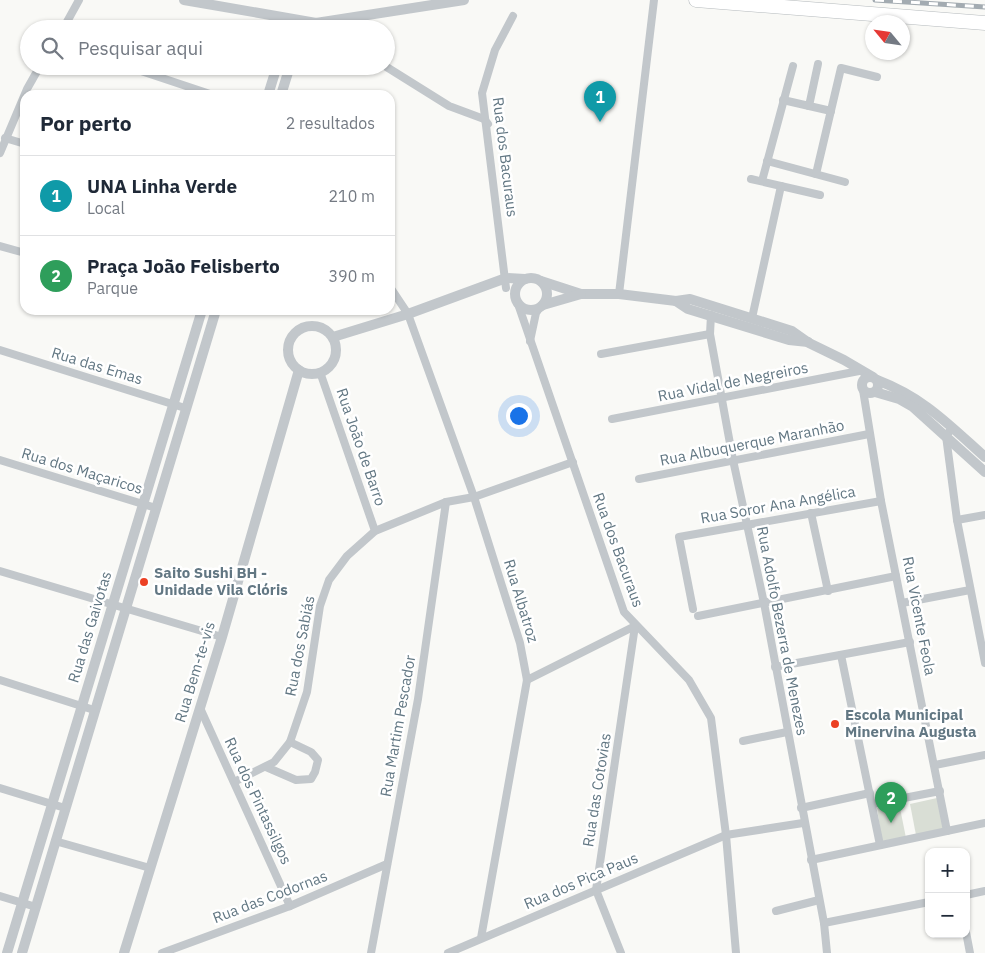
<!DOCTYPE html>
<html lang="pt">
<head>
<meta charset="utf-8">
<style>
  :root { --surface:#fff; --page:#f2f2f3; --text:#1f2937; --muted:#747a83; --line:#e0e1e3; --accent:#7c3aed }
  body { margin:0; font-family:"IBM Plex Sans",sans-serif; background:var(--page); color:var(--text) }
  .controls { position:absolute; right:15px; bottom:15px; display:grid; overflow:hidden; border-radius:10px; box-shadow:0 1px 4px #0004 }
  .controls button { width:45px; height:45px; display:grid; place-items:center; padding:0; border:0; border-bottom:1px solid var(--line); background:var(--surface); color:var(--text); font:25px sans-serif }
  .compass { position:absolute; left:865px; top:15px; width:45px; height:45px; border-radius:50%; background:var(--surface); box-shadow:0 1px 4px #0004; rotate:299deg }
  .you { position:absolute; left:518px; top:415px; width:18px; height:18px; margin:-12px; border:4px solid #fff; border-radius:50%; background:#1a73e8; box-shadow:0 0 0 8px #1a73e833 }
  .badge { display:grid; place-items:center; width:32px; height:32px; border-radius:50%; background:var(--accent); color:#fff; font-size:16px; font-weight:700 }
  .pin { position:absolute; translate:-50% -41px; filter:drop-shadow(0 1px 2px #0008) }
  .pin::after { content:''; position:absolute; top:26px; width:18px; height:15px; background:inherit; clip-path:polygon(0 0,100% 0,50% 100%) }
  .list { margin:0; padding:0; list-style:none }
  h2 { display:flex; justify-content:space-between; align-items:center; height:65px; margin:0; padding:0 20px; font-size:21px }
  h2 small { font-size:16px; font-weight:400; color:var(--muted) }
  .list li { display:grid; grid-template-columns:32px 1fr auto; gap:15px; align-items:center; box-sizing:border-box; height:80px; padding:0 20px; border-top:1px solid var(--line) }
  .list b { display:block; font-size:19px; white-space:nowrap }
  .list p { margin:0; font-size:16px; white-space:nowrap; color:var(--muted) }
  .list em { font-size:16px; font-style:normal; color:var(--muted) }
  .icon { flex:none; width:28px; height:28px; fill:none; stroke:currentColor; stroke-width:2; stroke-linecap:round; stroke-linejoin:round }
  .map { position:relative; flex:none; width:985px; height:953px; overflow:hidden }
  .search { position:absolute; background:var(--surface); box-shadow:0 1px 4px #0004; left:20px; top:20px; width:375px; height:55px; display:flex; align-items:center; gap:12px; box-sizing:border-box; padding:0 18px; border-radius:28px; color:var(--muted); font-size:19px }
  .panel { position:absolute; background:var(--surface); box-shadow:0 1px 4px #0004; left:20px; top:90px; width:375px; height:225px; border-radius:15px }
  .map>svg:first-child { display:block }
</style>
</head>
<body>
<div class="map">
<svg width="985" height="953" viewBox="0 0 985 953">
  <rect width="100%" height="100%" fill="#f9f9f6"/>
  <g fill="#d9ded5">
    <path d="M937,798l7,32 -28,5 -6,-31z"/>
    <path d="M899,803l7,35 -24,4 -5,-34z"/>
  </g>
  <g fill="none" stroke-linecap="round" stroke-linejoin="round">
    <g stroke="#b5babd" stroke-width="15">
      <path id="trunk" d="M696,0l289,23"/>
    </g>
    <g stroke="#c2c7cb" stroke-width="8">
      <path d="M63,29l16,-29"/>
      <path d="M126,66l87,29"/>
      <path d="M385,66l64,40 35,13 4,5"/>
      <path d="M783,100l48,11"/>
      <path d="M809,106l9,-42"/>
      <path d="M5,138l20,6"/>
      <path d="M0,153l27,-64 13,-23"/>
      <path d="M767,161l78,21"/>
      <path d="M816,174l25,-106 36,9"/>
      <path d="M751,179l69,16"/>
      <path d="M762,181l31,-115"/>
      <path d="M0,246l25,7"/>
      <path d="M390,287l18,27 66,183 46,146 7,37 -46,258"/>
      <path d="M506,288l-24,-195 13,-43 18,-34"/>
      <path d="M619,294l35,-294"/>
      <path d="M518,304l106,308 65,68 22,38 15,117 10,118"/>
      <path d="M711,315l-1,19 23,126 31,143 60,320 3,30"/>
      <path d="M752,318l29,-132"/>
      <path d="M530,341l6,-28 4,-6"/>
      <path d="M0,350l185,58"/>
      <path d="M601,354l109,-20"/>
      <path d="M320,372l55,159"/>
      <path d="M863,390l18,111 66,330"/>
      <path d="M612,419l247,-48"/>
      <path d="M952,428l-6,8 11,84 28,143"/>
      <path d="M0,460l156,48"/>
      <path d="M639,479l230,-45"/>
      <path d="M811,513l17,78"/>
      <path d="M957,520l28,-5"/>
      <path d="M0,571l222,66"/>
      <path d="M902,603l68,-13"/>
      <path d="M693,609l-14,-72 202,-36"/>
      <path d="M698,616l198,-40"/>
      <path d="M841,655l39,190"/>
      <path d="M775,667l135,-25"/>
      <path d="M0,680l94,30"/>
      <path d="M527,680l108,-54"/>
      <path d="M200,708l90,198"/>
      <path d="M743,741l44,-9"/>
      <path d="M935,765l50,-10"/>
      <path d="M266,767l30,13 15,-1 4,-7 3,-12 -7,-8 -21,-10"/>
      <path d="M234,782l40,-20 16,-20 17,-50 13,-86 9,-26 18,-24 28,-25 71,-29 28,-5 99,-35"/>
      <path d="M0,788l65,20"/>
      <path d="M873,804l67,-13"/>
      <path d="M801,808l69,-15"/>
      <path d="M55,841l95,27"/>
      <path d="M811,860l174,-37"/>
      <path d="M966,895l19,-4"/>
      <path d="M0,896l36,11"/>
      <path d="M776,911l43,-11"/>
      <path d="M824,923l105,-21"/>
      <path d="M966,932l4,21"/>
      <path d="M162,953l128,-47 97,-42"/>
      <path d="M371,953l47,-254 28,-197"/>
      <path d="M448,953l278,-118 77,-12"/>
      <path d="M621,953l-25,-63 39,-264"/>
    </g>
    <g stroke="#c2c7cb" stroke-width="10">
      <path d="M184,0l132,23 148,-23"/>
      <path d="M288,29l3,-10"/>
      <path d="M268,95l9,-29"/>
      <path d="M281,95l9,-29"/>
      <circle cx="531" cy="294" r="16"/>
      <path d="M541,281l40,13h38l57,7 14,-2 102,32 17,12 35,17 29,17"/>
      <path d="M676,301l12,8 101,31 19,2"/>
      <path d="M543,305l38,-11"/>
      <circle cx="312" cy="350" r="24"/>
      <path d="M333,337l75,-23 98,-36 19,1"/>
      <circle cx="870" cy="385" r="8"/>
      <path d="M877,380c47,18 71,44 108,77"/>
      <path d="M875,392l24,7 14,8 72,65"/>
      <path d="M7,953l195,-643"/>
      <path d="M22,953l194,-643"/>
      <path d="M124,953l98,-316 77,-267"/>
    </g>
    <use href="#trunk" stroke="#fff" stroke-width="14"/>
    <g stroke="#a3abb1" stroke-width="5">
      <path id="rail" d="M875,0l110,7"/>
    </g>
    <use href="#rail" stroke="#fff" stroke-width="3" stroke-dasharray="9" stroke-linecap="butt"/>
  </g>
  <g fill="#ec4124" stroke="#fff" stroke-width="2">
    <circle cx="144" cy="582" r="5"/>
    <circle cx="835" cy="724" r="5"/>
  </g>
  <g text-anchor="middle" stroke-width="5" stroke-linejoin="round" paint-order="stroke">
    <g font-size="15" fill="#627783" stroke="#fff">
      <text transform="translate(505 157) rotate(83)" y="5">Rua dos Bacuraus</text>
      <text transform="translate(97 366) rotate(17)" y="5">Rua das Emas</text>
      <text transform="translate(733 382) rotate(-11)" y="5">Rua Vidal de Negreiros</text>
      <text transform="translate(752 443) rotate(-11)" y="5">Rua Albuquerque Maranhão</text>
      <text transform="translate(361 447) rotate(71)" y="5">Rua João de Barro</text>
      <text transform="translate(82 471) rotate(17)" y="5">Rua dos Maçaricos</text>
      <text transform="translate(778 505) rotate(-10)" y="5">Rua Soror Ana Angélica</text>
      <text transform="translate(618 550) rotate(70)" y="5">Rua dos Bacuraus</text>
      <text transform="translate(521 601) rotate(73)" y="5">Rua Albatroz</text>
      <text transform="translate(919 616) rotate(79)" y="5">Rua Vicente Feola</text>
      <text transform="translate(90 627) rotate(-73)" y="5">Rua das Gaivotas</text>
      <text transform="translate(782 631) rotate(79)" y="5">Rua Adolfo Bezerra de Menezes</text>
      <text transform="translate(300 646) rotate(-79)" y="5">Rua dos Sabiás</text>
      <text transform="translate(195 672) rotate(-73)" y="5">Rua Bem-te-vis</text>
      <text transform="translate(398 726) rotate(-80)" y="5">Rua Martim Pescador</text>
      <text transform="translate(597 790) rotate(-81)" y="5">Rua das Cotovias</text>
      <text transform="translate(258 801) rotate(65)" y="5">Rua dos Pintassilgos</text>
      <text transform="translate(581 881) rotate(-23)" y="5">Rua dos Pica Paus</text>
      <text transform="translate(270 897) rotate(-21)" y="5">Rua das Codornas</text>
    </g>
    <g font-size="15" font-weight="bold" fill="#627783" stroke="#fff" text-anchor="start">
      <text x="154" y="578">Saito Sushi BH -<tspan x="154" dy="17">Unidade Vila Clóris</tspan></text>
      <text x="845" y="720">Escola Municipal<tspan x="845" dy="17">Minervina Augusta</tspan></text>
    </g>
  </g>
</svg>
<div class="controls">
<button>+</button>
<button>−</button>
</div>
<svg class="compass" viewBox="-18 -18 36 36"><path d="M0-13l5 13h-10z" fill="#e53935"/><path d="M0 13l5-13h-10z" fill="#747a83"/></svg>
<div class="you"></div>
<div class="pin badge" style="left:600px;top:122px;background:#0f9aa8">1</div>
<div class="pin badge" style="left:891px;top:823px;background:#2e9e5b">2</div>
<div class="search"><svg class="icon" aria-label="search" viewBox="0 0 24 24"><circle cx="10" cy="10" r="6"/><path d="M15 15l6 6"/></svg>Pesquisar aqui</div>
<section class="panel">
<h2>Por perto<small>2 resultados</small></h2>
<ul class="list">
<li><span class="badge" style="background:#0f9aa8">1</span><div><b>UNA Linha Verde</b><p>Local</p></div><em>210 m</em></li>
<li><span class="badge" style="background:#2e9e5b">2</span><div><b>Praça João Felisberto</b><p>Parque</p></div><em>390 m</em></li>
</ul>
</section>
</div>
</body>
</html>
